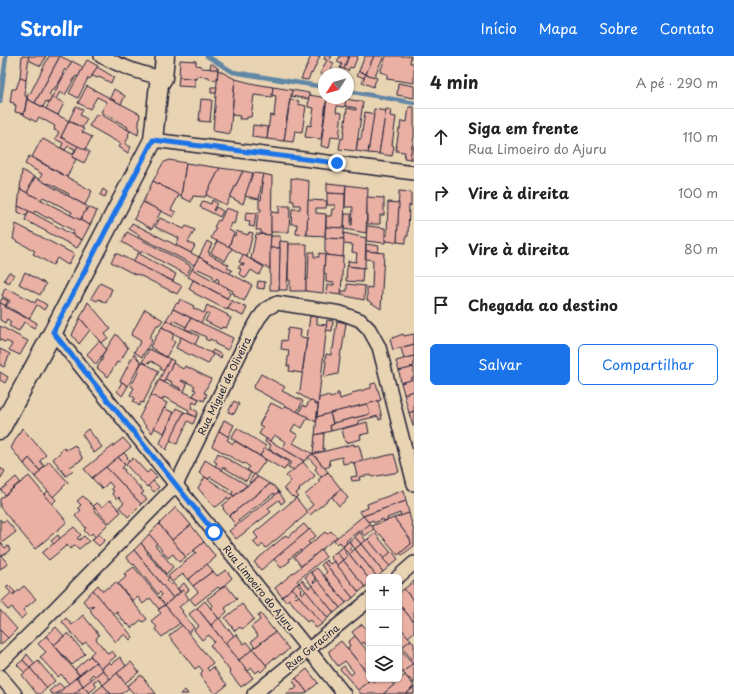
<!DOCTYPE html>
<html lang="pt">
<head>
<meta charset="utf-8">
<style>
  :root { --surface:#fff; --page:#f6f6f6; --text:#222; --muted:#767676; --line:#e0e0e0; --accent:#1a73e8 }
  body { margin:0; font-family:"Playpen Sans",sans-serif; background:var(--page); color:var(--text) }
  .controls { position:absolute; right:12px; bottom:12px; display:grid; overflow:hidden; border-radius:6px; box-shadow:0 1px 3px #0004 }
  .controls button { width:36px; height:36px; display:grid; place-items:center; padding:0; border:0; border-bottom:1px solid var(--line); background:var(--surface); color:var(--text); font:20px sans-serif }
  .compass { position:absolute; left:318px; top:12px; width:36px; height:36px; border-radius:50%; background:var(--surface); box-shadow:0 1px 3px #0004; rotate:234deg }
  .stop { position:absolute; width:12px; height:12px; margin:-9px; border:3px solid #1a73e8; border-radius:50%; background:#fff }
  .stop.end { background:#1a73e8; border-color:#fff; box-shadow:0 1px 4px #0008 }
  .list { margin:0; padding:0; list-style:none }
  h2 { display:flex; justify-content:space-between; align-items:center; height:52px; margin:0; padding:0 16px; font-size:17px }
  h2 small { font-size:13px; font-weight:400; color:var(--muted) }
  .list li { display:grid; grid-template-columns:26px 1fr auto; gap:12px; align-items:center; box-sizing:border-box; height:56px; padding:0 16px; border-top:1px solid var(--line) }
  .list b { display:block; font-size:15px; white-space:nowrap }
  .list p { margin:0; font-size:13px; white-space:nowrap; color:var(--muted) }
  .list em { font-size:13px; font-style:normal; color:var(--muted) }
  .actions { display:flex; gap:8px; padding:12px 16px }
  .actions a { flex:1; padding:9px 0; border:1px solid var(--accent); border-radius:6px; text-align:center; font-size:14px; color:var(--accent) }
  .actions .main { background:var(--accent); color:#fff }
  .icon { flex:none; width:22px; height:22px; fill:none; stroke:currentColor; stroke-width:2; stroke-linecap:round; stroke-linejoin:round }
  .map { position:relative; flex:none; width:414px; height:638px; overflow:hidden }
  header { display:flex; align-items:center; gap:24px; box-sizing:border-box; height:56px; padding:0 20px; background:var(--accent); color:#fff }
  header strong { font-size:19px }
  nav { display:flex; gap:22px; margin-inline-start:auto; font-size:14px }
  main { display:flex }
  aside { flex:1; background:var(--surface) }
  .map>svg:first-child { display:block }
</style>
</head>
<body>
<header>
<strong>Strollr</strong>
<nav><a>Início</a><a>Mapa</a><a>Sobre</a><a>Contato</a></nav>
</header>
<main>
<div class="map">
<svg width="414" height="638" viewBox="0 0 414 638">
  <rect width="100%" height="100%" fill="#e8d3b2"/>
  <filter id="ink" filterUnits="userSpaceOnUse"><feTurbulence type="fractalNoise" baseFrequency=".025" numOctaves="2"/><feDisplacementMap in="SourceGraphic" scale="8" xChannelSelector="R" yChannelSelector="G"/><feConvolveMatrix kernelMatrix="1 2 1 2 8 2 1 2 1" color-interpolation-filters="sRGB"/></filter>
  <g filter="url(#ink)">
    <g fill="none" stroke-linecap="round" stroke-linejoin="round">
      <g stroke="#6187a5" stroke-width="4.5">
        <path d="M207,0l26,16 91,15"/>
        <path d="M348,35l66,12"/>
        <path d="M0,46l6,-46"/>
      </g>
    </g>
    <g fill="#eab0a3" stroke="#22223b">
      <path d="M22,0h7l-3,24 -6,-2z"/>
      <path d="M29,0h17l-5,10 -13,-6z"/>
      <path d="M49,0h11l-25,47 -8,-4 1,-6 2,1z"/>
      <path d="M60,0l12,6 -5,9 -2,-2 -3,5 1,1 -6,11h-1l-2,3 -1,-1 -4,7 3,2 -3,6 -3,-2 -3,6 -8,-4z"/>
      <path d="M311,0h9l-8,18 -1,-1 -3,7 -7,-1z"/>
      <path d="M325,0h7l-3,5 5,2 -5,11h-5v6l-2,-1 1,-3 -3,-2 7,-14 -3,-1z"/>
      <path d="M340,0h9l-5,13 -4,-1 2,-4 -5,-2z"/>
      <path d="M349,0h9l-5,12 -3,-1 -2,4 -4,-2z"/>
      <path d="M365,0h9l-8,18 -7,-3z"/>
      <path d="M374,0h10l-10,21 -8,-3z"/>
      <path d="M386,0h25l-1,7h4v20l-27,-4v-5l-7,-2z"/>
      <path d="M87,4l11,6 -8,13 -2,-1 -10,20 -9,-5z"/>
      <path d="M180,4l16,1v4l5,1v2l17,1 -1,11 -8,-1v-2l-12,-1 -1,3 -17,-2z"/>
      <path d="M72,5l11,6 -5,10 -2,-1 -11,19 -5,-3 -4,7 -4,-2z"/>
      <path d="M211,7l7,5v1h-8z"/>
      <path d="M97,11l17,10 -3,6 -12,-6 -1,1 -6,-2z"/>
      <path d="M218,14l17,9 -5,55 -17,-3z"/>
      <path d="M359,15l7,3 -2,4 -7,-3z"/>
      <path d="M366,18l11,4 -4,9 -11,-5z"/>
      <path d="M179,21l16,2v8l-17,-1z"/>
      <path d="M20,22l6,2 -1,16 2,1 -3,17 -9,-2 1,-7h-2v-2l-4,-1 2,-13h4z"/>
      <path d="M235,23l20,5 18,3 -1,10 -18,-2 -3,22h-4v2h-8l1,-3 -8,-1z"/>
      <path d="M398,27l16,3v12l-17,-3z"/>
      <path d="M87,30l53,28 -2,21 -11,-6 1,-2 -27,-15 6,-10 -10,-5 -7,12 -12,-6z"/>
      <path d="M211,31h6l-1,6h-5z"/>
      <path d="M273,31l19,3 -1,8h-1l-5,31h1l-2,12 -17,-2 3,-24 4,1 2,-20 -4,-1z"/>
      <path d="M114,33l11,7 -4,8 -11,-6z"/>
      <path d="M292,34l17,3v6l-18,-3z"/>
      <path d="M309,39l18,3v4h-1l-5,37 -16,-2 2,-12 4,1 3,-18 -6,-1z"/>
      <path d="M52,41l12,6 -6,12 -12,-6z"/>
      <path d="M327,42l19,1 -1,8 -8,-1 -1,6 6,1 -3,25 -8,-1 -2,11 -8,-2z"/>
      <path d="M27,43l42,22 -8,16 17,9 -4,9 -1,-1 2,-5 -7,-3 -3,4 -4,-2 2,-5 -8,-4 4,-7 -5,-2 1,-1 -1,-1 1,-2 -16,-9 -3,5 -12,-7z"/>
      <path d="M201,43l11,1 -2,22 -11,-1z"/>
      <path d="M346,43l17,3 -7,49 -17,-2 2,-11 2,1 4,-31 9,2v-2l-11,-2z"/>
      <path d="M290,44l9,1 -1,3 8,2 -4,26 -7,-1 -2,11 -9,-1z"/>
      <path d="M76,50l7,4 -3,5 7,4 -5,9 -13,-8z"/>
      <path d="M409,51h5v29l-4,23 -6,-1 1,-6 -9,-1 1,-2h-1l3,-20h1l1,-8 6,1z"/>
      <path d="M374,53l12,2 -7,43 -11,-1z"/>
      <path d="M386,53l5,1 -1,6 6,1 -4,28 2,1 -2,10 -13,-2z"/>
      <path d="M365,56l9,2 -6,39 -12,-2 2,-12h3z"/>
      <path d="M100,58l30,17 -2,4 1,1 -4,8 6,3 -3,6 -9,-6 2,-3 -32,-18 7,-11 2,1z"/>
      <path d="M69,65l15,8 -2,3 10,5 -7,13 -24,-13z"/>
      <path d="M253,69l15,2 -1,12 -15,-2z"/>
      <path d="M43,83l31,16 -2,2 4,2 -9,18 -35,-20 9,-17h1z"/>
      <path d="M78,90l12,6 -6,11 -12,-6z"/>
      <path d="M412,90l2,1v12h-4z"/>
      <path d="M29,100l63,35 -7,14 -17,-9 1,-2 -20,-11 -1,1 -9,-4 3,-6 -17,-10z"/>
      <path d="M169,104l17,3 -5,34 -28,-16 10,-18z"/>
      <path d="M186,107l34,5 -15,29 -12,-1 -2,6 -10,-5z"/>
      <path d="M220,112l23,3 -17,34 -20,-10z"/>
      <path d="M22,114l12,7 -5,10 1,1 -3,5 -7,-4z"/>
      <path d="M243,115l10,2 -10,31 -13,-7z"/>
      <path d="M253,117l10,1 -4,25 -14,-3z"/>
      <path d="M263,118l9,2 -1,59 -10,-1v-4h-5l2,-18h3v-3h-2v-9h2l2,-17h-2z"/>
      <path d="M35,121l53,30 -8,13 -10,-5 2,-3 -29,-15 -2,3 -14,-7z"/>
      <path d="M291,122l18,3 -2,54 -11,-1 1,-10h-6l1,-15h8v-4h-6v-4h-3z"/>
      <path d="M153,125l26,14 -8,15 5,2 -3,5 -30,-15z"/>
      <path d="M327,127l19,2 -1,9 -18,-1z"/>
      <path d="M346,129l22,3 -2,45 -22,-4 1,-15h6v11h1l1,-18h-8z"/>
      <path d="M20,133l70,36 -8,15 -10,-6 2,-3 -26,-14 -1,1 -12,-7 -2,3 -15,-8z"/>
      <path d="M103,133l4,3 -2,5 -5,-2z"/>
      <path d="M399,135l12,1v14l-2,-1 -1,31h-2v7l-9,-1z"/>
      <path d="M327,137l18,1 -1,34 -18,-1v-11h5l1,-7h3v-4h-8z"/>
      <path d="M367,141l17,1v17h-4v9h-13z"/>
      <path d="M212,144l5,3 -4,7 1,1 2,-4 7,4 -3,6 -20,-10 3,-6 8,3z"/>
      <path d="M308,144l19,1 -1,7h-10v5l10,1 -1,22 -18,-1z"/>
      <path d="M143,146l18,9 -9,18 -18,-10z"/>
      <path d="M388,146l11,1 -2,39 -12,-1v-6l2,1z"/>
      <path d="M18,150l11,5 -3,5 -8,-4z"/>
      <path d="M279,150h11l-1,26h-18v-20l8,1z"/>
      <path d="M88,151l9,4 -7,14 -10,-5z"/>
      <path d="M226,152l12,4 -4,12 -2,-1 -3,7 5,3 -5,14 -18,-9 5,-10 -2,-1 4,-7 2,1z"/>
      <path d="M29,155l53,29 -5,8 -52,-28z"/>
      <path d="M246,156l10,1 -2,14 -5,-1 1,-4 -5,-1z"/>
      <path d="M160,162l24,11 2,-3 9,4 -7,12 7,4 -4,7 -15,-8 3,-7 -24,-11z"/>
      <path d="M132,167l67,34 -5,8 -56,-29 1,-1 -10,-6z"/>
      <path d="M16,168l58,30 -6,11 -11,-7 -4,7 -20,-11 2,-3 -22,-12z"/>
      <path d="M367,170l18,2v15l-19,-2z"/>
      <path d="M326,171l18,1v11l-19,-1z"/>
      <path d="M236,175l12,4 1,-3 4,1 -6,24 -18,-10 4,-12 2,1z"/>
      <path d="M127,176l64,34 -4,9 -45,-24 -1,2 -19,-11z"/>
      <path d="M344,177l22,5 -1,30 -17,-2v-5l8,1 1,-9 -5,-1 1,-7 -10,-1z"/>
      <path d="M256,178l15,1 -1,34 -19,-10z"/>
      <path d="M271,180h9v12h-10z"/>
      <path d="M325,182l19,1 -1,18 -16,-2v-2l-2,-1z"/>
      <path d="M207,185l5,3 -4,8 2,1 -1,1 20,11 -2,3 5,2 -2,4 -31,-17z"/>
      <path d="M217,185l15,7 -7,13 -14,-8z"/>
      <path d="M280,185l9,1 -2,48h-8z"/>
      <path d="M289,188h18l-1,47h-16v-11h-2z"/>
      <path d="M366,188l13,2 -1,6 -12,-1z"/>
      <path d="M270,192h10l-1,42h-9z"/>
      <path d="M366,195l18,2 -3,56 -14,-9v-13l5,1 1,-28 -7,-1z"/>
      <path d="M309,196h5v5h5v-4l6,1 -2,39 -17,-2v-12h2z"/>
      <path d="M116,197l66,33 -5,8 -40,-20 -1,1 -25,-13z"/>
      <path d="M138,197l38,21 -3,7 -40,-19z"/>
      <path d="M243,199l21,12 -5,8 -8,-5 -5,8 -7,-4 2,-5 -3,-1 3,-4 3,1v-1l-5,-2z"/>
      <path d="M325,199l18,2 -2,38 -15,-2 1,-8h7v-2l-8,-1v-8l-2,-1z"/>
      <path d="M199,201l53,28 -8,16 -10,-6 1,-1 -3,-1 1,-2 -15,-8 1,-3 -2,-2 -1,2 -3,-2v-2l-15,-7 -1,3 -5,-3z"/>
      <path d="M347,210l16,2 -1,14 -16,-1z"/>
      <path d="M192,213l36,19v2l2,4 -3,4 -39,-21z"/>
      <path d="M9,216l5,3 -5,8 -5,-3z"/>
      <path d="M25,216l21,12 -6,11 -21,-11z"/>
      <path d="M193,224l39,21 -5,9 -33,-17v-1l-5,-3z"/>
      <path d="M258,225l7,1 -1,7 -7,-1z"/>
      <path d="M100,227l12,6 -6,14 -7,-4 -2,2 -6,-3z"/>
      <path d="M347,228l18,2 -1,14 -23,-5 1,-4h5z"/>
      <path d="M5,232l7,4 1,-1 22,12 2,-4 10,6 -3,5 -7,-5 -8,14 -23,-13 4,-5 -8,-5z"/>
      <path d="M2,242l6,3 -3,5 -5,-3z"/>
      <path d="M180,243l14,7 -1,2 11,5 3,-8 5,3v-1l16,8 -1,1 4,2 -5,10 -4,-1 -1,2 -16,-8 4,-7 -3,-1 -5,10 -28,-14 3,-6 2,1z"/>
      <path d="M232,245l15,7 -4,8 -15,-7z"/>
      <path d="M88,246l23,27 -6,5 3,4 -7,5 -21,-25z"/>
      <path d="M0,247l5,2v2l21,11 1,-1 10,6 -3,5 -10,-6 -5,9 -10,-5 2,-4 -4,-3 -2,4 -5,-3z"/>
      <path d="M145,253l18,11 -4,5h-2l-8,13 3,2 -10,17 -8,-5 7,-11 -10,-6z"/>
      <path d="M173,253l18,9 -5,9 -13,-7 -1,3 -6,-3z"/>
      <path d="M310,260l7,1v7l10,1 -9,80 -21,-12 3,-2z"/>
      <path d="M80,262l10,12 -11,14 -7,-9z"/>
      <path d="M191,262l42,20 -5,12 -13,-6 1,-2 -6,-3 -1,2 -4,-2 1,-2 -14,-7 -1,1 -6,-2z"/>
      <path d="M166,264l33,16 -4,9 -33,-18z"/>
      <path d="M327,264l6,1 -1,10 -6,-1z"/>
      <path d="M337,265l9,2 -4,27h-1l-3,24 -14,3 2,-15h-1l1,-8 5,1v-6h2z"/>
      <path d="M0,270l28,15 -8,14 -11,-5 3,-6 -6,-3 -1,1 -5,-2z"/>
      <path d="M162,271l12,7 -2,6 3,2 -9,15 -16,-10z"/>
      <path d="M288,272l13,2 -1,7 7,1 -5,35 -13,-2 1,-5h-3l2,-16 -8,-1 1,-9 4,1z"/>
      <path d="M116,278l12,14 -9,15 -2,-1 -9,15 -11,-9 6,-10 -2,-1z"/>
      <path d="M403,278l1,2 10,-2v10l-21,6 -3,-11z"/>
      <path d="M181,281l32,17 -5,10 -32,-16z"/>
      <path d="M99,285l7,8 -10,16 -9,-11z"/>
      <path d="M414,288v12l-10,3 -3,-11z"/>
      <path d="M0,293l10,5 -6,13 -4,-2z"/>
      <path d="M149,293l21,10 -6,12 -4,-2 1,-2 -10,-6 -1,2 -2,-1 -2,2 -4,-2z"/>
      <path d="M213,294l9,5 -1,3 -10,-5z"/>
      <path d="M134,298l7,9 -13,23 -8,-5z"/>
      <path d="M414,300v10l-4,1 1,1 -12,3 -3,-10z"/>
      <path d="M170,303l4,2 -10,21 -5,-2z"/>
      <path d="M142,306l17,9 -16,32 -2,-1 -2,4 -6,-5 2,-3 -5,-3 4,-7 -3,-2 8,-15h-2z"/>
      <path d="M173,307l10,6 2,-3 26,13 -7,14 3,1 -3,7 -11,-5 3,-6 -3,-1 2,-3 -13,-6 -1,1 6,3 -3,8 -5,-3 1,-1 -9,-4 1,-2 -7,-3z"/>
      <path d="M414,311v10l-3,1 1,2 -11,3 -2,-12z"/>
      <path d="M0,316l8,5 -3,6 -5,-3z"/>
      <path d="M261,318l24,13 -3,4 21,10 -6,11 -44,-24z"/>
      <path d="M414,323v12l-10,3 -3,-11z"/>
      <path d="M159,324l40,19 -2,5 -4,-2 -2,6 7,4 -2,5 -8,-4 1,-3 -25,-13 -2,4 -11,-6z"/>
      <path d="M122,326l6,4 -6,10 -5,-5z"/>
      <path d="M376,327l5,17 -64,17 2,-19 10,-3 1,3 7,-2v-3h2l1,6 12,-4v-2l19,-5v-4z"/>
      <path d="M414,335v20l-5,2 -5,-19z"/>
      <path d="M151,339l16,8 -15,30 -13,-15z"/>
      <path d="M310,344l8,5 -2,17 -17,-9 4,-8 3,2z"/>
      <path d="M234,345l5,3 -5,10 -6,-2z"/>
      <path d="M378,345l4,18 -3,1 -1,-4 -20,5 1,3 -28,7 -1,-6 3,-1v-1l37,-9 -3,-10z"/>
      <path d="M271,347l12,6 3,-3 22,11 -6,11 -7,-4 -4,7 7,4 -5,8 20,11 -9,7 -22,-13 4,-6 -12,-7 -4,6 -11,-7 4,-7 -4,-2z"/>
      <path d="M367,348l3,10 -37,9 -3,-10z"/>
      <path d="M164,352l10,5 -10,20 -10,-5z"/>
      <path d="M176,352l8,4 -18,38 -6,-7z"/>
      <path d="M414,355v15h-1l-4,-13z"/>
      <path d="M184,356l12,5 -3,7 -5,-3 -11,23 -7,-4z"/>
      <path d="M330,357l3,11 -3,1 1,6 -16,4 2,-18z"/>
      <path d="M224,364l10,5 -6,12 -9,-6z"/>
      <path d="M367,366l2,11 -9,2 1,4 -15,4 -1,-1 -3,-13z"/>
      <path d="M22,372l24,27 -6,6 4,5 -4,5 -11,-13 -5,6 -13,-16z"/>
      <path d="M237,372l29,18 -6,10 -29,-18z"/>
      <path d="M88,373l14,18 -8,6 -4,-5h1l-9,-14z"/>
      <path d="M219,375l10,6 -2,3 6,4 2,-3 31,19 -11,15 -8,-5 3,-3 -6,-4 -1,1 -31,-18z"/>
      <path d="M324,377l-1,16 1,-1v3l-11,3 2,-19z"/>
      <path d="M123,382l8,9 -39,31 -8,-9z"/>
      <path d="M266,383l4,2 34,20 -10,9 -6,-3 3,-5 -22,-13 2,-4 -6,-3z"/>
      <path d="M354,388v2l5,-1 4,16 -11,2v-1l-9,2 -1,-7 -13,3 1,6 -5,2 -12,-14z"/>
      <path d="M75,389l8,14 -13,8 3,3 -7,6 -13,-17 8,-7 -1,-1 4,-3 2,2z"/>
      <path d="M265,392l24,14 -5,8 -24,-14z"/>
      <path d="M124,397l4,4 -1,1 2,2 -4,4 -7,-7z"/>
      <path d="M218,397l33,20 -5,8 -23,-14 -2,3 -6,-4 2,-3 -3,-2z"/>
      <path d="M313,398l15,18 -7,5 -6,-8 2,-2 -9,-10z"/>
      <path d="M394,398l5,18 -27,5 -1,-2 -12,2 1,3 -8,1 -1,-4 6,-1 -3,-13z"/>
      <path d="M118,401l7,8 -3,3 3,2 -1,1 20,21 -3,2 6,5 -6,5 -35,-37z"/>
      <path d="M29,402l11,13 -5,6 -11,-13z"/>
      <path d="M133,402l14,15 3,-3 7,7 -10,10 -21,-22z"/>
      <path d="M205,404l10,6 32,19 -13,11 -2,-2 1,-3 -23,-14 -2,2 -9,-6z"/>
      <path d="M49,405l19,21 -15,15 -18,-20z"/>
      <path d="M303,406l12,14 -16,13 1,1 -4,3 2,3 -3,2 -2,-2 -1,1 -8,-9 7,-7 -5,-5z"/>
      <path d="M106,411l35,37 -13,13 -9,-10 5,-4 -5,-6 -2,2 -5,-6 2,-2 -3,-2 2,-2 -4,-5 -7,7 -10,-11z"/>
      <path d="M0,412l5,3 -4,7 -1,-1z"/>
      <path d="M328,416l13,17 -31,26 -4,-4 7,-6 -8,-10 15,-13 -2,-2z"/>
      <path d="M254,418l4,3 -8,6 -1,-1z"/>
      <path d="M29,420l38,46 -32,27 -35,-42v-8z"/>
      <path d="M16,421l4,5 -15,13 -4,-5z"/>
      <path d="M205,421l3,2 26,17 -5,4 -2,-3 -2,3 -9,7 -4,-2 -14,-17z"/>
      <path d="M258,421l12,7 -41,32 -6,-7 1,-1 -2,-2z"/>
      <path d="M153,425l6,6 -5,5 -6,-6z"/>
      <path d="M270,428l4,2 5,6 -4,3 -1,-2 -36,28 2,2 -4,3 -7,-10z"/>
      <path d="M341,433l7,9 -9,8 -7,-9z"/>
      <path d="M404,434l2,11 -43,15 -4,-5 9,-3 -1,-4z"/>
      <path d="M48,435l8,9 -4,4 -8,-9z"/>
      <path d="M279,436l6,9 -4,3 -2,-4 -11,8 3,4 -35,27 -7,-8z"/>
      <path d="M83,440l12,12 -2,1 15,15 -13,13 -3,-4 -3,3 -5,-6 2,-2 -11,-12 6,-6 -3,-2 3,-3 -4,-4z"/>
      <path d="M296,442l12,15 -42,35 -3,-4 -4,4 -6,-6 5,-4 -4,-5z"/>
      <path d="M110,444l11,12 -12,11 -16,-17 4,-3 5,4z"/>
      <path d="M406,445l3,12 -8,3 -1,-3 -13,5 1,2 -4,1 -1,-2 -9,4 -1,-3 -5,2 -5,-6z"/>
      <path d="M176,451l15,18 -19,15 -13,-16z"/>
      <path d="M409,457l5,19v14l-12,9 -2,-2 11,-9 -1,-5 -16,-21z"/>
      <path d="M363,460l7,8 -8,7 -1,-2 -15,12 1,2 -4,3 -3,-4 -3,2 -3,-4z"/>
      <path d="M394,462l16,21 1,5 -13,11 -18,-21 -1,1 -8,-9z"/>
      <path d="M0,463l2,3 4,-2 10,12 -16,12z"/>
      <path d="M159,468l27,33 -7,5 -6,-8 -5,4 -19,-24z"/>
      <path d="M304,468l5,6 -48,40 -7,-8 32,-27 2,2z"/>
      <path d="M370,468l4,5 -9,7 -4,-5z"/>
      <path d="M191,469l13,17 -18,15 -14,-17z"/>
      <path d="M74,471l7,8 -4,3 2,2 5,-4 5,5 -10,8 -4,-4 -5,4 -3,-4 -18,15 -7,-7z"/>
      <path d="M310,473l6,7 -8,6 2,2 -9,8 -1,-2 -11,9 1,2 -9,7 -7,-9z"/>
      <path d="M331,475l6,6 -36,29 -7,-9 31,-25 2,2z"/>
      <path d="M360,476l6,9 -5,3 -6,-7z"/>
      <path d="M375,477l16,20 -8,6 -15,-20z"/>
      <path d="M98,478l7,6 -6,6 -7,-6z"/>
      <path d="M149,478l8,9 -2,2 18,22 -7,7 -25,-31z"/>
      <path d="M58,479l2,3 -6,6 -3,-3z"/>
      <path d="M355,481l6,7 -6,5 -6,-8z"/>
      <path d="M368,483l22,27 -7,6 -22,-28z"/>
      <path d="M349,485l3,5 -3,2 3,4 -3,2 -6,-7z"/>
      <path d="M204,486l12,15 -28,23 -5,-6 -11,8 -4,-6 28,-23 -2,-3z"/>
      <path d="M1,487l4,5 3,-2 2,4 -8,6 -2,-2v-10z"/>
      <path d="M141,487l7,9 -1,1 22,26 -2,2 4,4 2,-2 7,9 -7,6 -39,-48z"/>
      <path d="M361,488l22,28 -6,5 -22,-28z"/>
      <path d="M343,491l3,4 -1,1 2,4 -4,4 -7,-8z"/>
      <path d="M355,493l22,28h-8v2l-20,-25z"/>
      <path d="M134,494l39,48 -8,7 -6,-7 3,-3 -2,-3 -2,2 -24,-30 -1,1 -7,-8z"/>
      <path d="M321,494l5,7 -29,24 2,2 -17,14 -7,-9z"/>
      <path d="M392,495l6,8 -8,7 -7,-7z"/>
      <path d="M336,496l7,8 -6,5 -7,-8z"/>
      <path d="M0,498l8,10 -8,5z"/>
      <path d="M349,498l20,25v5l-4,3 -22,-27z"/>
      <path d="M326,504l4,4 4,-3 25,31 -6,6 -29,-36z"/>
      <path d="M343,504l22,27 -6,5 -22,-27z"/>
      <path d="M324,506l29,36 -7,5 -22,-28 3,-3 -6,-7z"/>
      <path d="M207,508l6,7 -20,15 -5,-6z"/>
      <path d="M134,511l31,38 -6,4 -9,-11 -7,6 -5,-7 -5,4 -15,-17 8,-7 -2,-3z"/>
      <path d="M317,512l29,35 -6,5 -29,-36z"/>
      <path d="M226,514l6,8 -12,11 -2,-2 -23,18 -5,-6 8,-7 -5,-6 20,-15 4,5z"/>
      <path d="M311,516l5,7 -3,3 1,1 4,-3 22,28 -6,5 -29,-36z"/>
      <path d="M302,524l7,8 3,-3 22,28 -6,5 -29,-35z"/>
      <path d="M414,525v20l-10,-12z"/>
      <path d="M116,526l31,37 -4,3 -2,-2 -10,8 -3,-4 -1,1 -10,-12 1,-1 -1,-1 -4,3 -20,-24 5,-5 5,6 5,-4 1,1z"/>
      <path d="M184,527l5,7 -4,3 -2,-3 -3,2 -2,-4z"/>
      <path d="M297,528l5,6 -2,2 2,2 4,-3 22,27 -6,6 -30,-36z"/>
      <path d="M8,529l7,7 -2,2v1l11,-9 12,13 -13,11 3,4 -5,5 -8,-9 1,-1 -2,-2 -4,3 -7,-8 10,-9 -5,-6z"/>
      <path d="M226,529l11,14 -12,9 2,4 -8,7 -9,-11 3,-2 -6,-7z"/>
      <path d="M292,532l5,5 -3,3 2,2 3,-2 23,28 -6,4 -6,-8 -3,2 -18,-23 -3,3 -4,-5z"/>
      <path d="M404,533l10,12v21l-15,-18v-11z"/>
      <path d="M93,534l40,47 -3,3 -5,-6 -9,8 -25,-29 1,-1 -2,-2 4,-4 -1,-1 -4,3 -6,-7z"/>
      <path d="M183,534l6,9 -10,8 4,4 -1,1 12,16 -6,5 -23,-28z"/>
      <path d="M205,545l14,18 -8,6 -14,-17z"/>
      <path d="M242,548l12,15 -12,10 -2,-2 -5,4 -10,-13z"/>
      <path d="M399,548l15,18v10l-6,5 -9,-11z"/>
      <path d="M165,549l15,18 -18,14 -7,-8 2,-2 -6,-6 10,-8 -3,-3z"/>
      <path d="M197,552l56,70 -12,9 -12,-15 1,-1 -20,-26 4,-3 -5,-7 -7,5 -8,-10 5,-4 -10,-12z"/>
      <path d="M0,554l17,19 -9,9 -8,-8z"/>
      <path d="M261,558l14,18 -20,15 -4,-5 7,-6 -7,-9 9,-7 -2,-4z"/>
      <path d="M83,559l16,20 -3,4 12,15 4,-3 4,5 -15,13 -11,-14 4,-4 -8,-9 -4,3 -20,-23 4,-4 6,7z"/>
      <path d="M219,562l9,12 1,-1 5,7 -9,7 -14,-18z"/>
      <path d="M362,568l7,8v17l-5,-7 -3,2 -9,-12z"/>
      <path d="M182,569l31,38 -6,5 2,3 4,-4 14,18 -11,9h-1l-14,-17 1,-1 -2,-2 3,-3 -4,-5 -4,3 -26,-33z"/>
      <path d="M399,570l12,14 -11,9 -1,-2z"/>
      <path d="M56,571l8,9 -10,9 -8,-9z"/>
      <path d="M0,574l8,8 -8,7z"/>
      <path d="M275,576l14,17 -7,6 -1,-1 -6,5 -1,-1 -8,7 -13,-16z"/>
      <path d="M68,577l17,21 -13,11 -18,-20z"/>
      <path d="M236,578l8,10 3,-2 6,7 -14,11 -14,-17z"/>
      <path d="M46,580l33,39 -10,9 -8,-10 -3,3 -18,-20 6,-5 -8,-8z"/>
      <path d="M355,580l14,17v8l-3,2 3,3v9l-22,-27 3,-2 -2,-4z"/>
      <path d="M411,584l3,4v19l-1,1 -4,-4 2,-1 -9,-12z"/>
      <path d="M341,585l28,34v4h2l-13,11 -18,-21 4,-3 7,9 3,-3 -9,-11 -7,5 -6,-8 -3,-5v-2z"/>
      <path d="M399,591l14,17 -11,9 -3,-4z"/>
      <path d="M253,593l14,17 -6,6 -2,-2 -3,3 -4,-5 -4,3 -9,-11z"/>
      <path d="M27,598l8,10 -5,4 -7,-8z"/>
      <path d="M90,600l6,6 -17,13 -4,-6z"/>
      <path d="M120,601l6,9 -16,13 -9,-10 8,-7 2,2z"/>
      <path d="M23,604l7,8 -5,5 -8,-8z"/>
      <path d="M38,605l17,20 -8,7 -17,-20z"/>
      <path d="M96,606l7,8 -8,7 -2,-3 -3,3 2,3 -9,6 -6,-9z"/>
      <path d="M131,606l8,10 -14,11 -8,-10z"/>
      <path d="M412,608l2,2v18l-5,-6 -1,1 -5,-7z"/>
      <path d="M30,612l17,20 -7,6h-3l-15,-19z"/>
      <path d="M307,613l11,14 -11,9 -11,-14z"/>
      <path d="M103,614l7,9 -7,6 -5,-6 -5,3 4,4 -8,7 -6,-7z"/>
      <path d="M117,617l12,15 -8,6h-10l-8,-9z"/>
      <path d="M141,619l12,15 3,4h-22l-7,-8z"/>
      <path d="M405,619l9,11 -8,8h-23z"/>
      <path d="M77,621l6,9 -9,8h-18z"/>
      <path d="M296,622l11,14 -2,2h-19l6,-6 2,2 3,-3 -4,-6z"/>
      <path d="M371,623l3,4 5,-4h10l5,6 -11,9h-22l-3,-4z"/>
      <path d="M59,627l5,5 -8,6h-4l-3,-3z"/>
      <path d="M103,629l8,9h-19z"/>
      <path d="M83,630l7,8h-16z"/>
      <path d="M414,631v7h-8z"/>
      <path d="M185,634l3,4h-8z"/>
    </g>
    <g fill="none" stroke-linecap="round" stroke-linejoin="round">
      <g stroke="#22223b" stroke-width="16">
        <g id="street">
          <path d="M101,0c19,10 40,18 62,22"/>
          <path d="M153,84l261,33"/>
          <path d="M53,276l291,362"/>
          <path d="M398,521l16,-14"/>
          <path d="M0,607l45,-44 131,-134 72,-148 11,-19 7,-9 11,-6 64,10 19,7 9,9 10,18 35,137"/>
          <path d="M0,620l15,18"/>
          <path d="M254,638l115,-94"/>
        </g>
      </g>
      <g stroke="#22223b" stroke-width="21">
        <path id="secondary" d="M0,374l53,-98 100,-192 6,-56 4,-6 2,-22"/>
      </g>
      <use href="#street" stroke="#e8d3b2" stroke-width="13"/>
      <use href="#secondary" stroke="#e8d3b2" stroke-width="18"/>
    </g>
  </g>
  <g fill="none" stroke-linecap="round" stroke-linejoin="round" filter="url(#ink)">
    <path stroke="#1a73e8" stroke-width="5" d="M214,476l-161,-200 100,-192 184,23"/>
  </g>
  <g text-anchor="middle" stroke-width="3.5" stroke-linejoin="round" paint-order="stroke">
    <g font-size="10" fill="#22223b" stroke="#e8d3b2">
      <text transform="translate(224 330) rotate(-64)" y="4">Rua Miguel de Oliveira</text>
      <text transform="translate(259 532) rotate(51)" y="4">Rua Limoeiro do Ajuru</text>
      <text transform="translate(312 591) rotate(-39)" y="4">Rua Geracina</text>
    </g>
  </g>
</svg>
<div class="controls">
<button>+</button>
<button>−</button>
<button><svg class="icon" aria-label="layers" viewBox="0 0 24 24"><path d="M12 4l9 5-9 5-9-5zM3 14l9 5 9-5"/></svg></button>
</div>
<svg class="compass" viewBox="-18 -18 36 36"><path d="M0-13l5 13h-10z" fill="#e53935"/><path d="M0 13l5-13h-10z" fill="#767676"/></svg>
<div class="stop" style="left:214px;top:476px"></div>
<div class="stop end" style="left:337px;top:107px"></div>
</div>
<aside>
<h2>4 min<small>A pé · 290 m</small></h2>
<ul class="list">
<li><svg class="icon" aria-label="ahead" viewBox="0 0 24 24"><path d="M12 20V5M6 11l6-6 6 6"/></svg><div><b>Siga em frente</b><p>Rua Limoeiro do Ajuru</p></div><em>110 m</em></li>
<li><svg class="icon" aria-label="right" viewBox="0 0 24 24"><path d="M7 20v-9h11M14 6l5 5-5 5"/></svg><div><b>Vire à direita</b></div><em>100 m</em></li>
<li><svg class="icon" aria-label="right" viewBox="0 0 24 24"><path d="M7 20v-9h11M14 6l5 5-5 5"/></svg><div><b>Vire à direita</b></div><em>80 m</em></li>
<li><svg class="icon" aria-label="arrive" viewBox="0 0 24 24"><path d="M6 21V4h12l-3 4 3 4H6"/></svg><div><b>Chegada ao destino</b></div></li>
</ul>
<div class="actions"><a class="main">Salvar</a><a>Compartilhar</a></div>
</aside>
</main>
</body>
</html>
